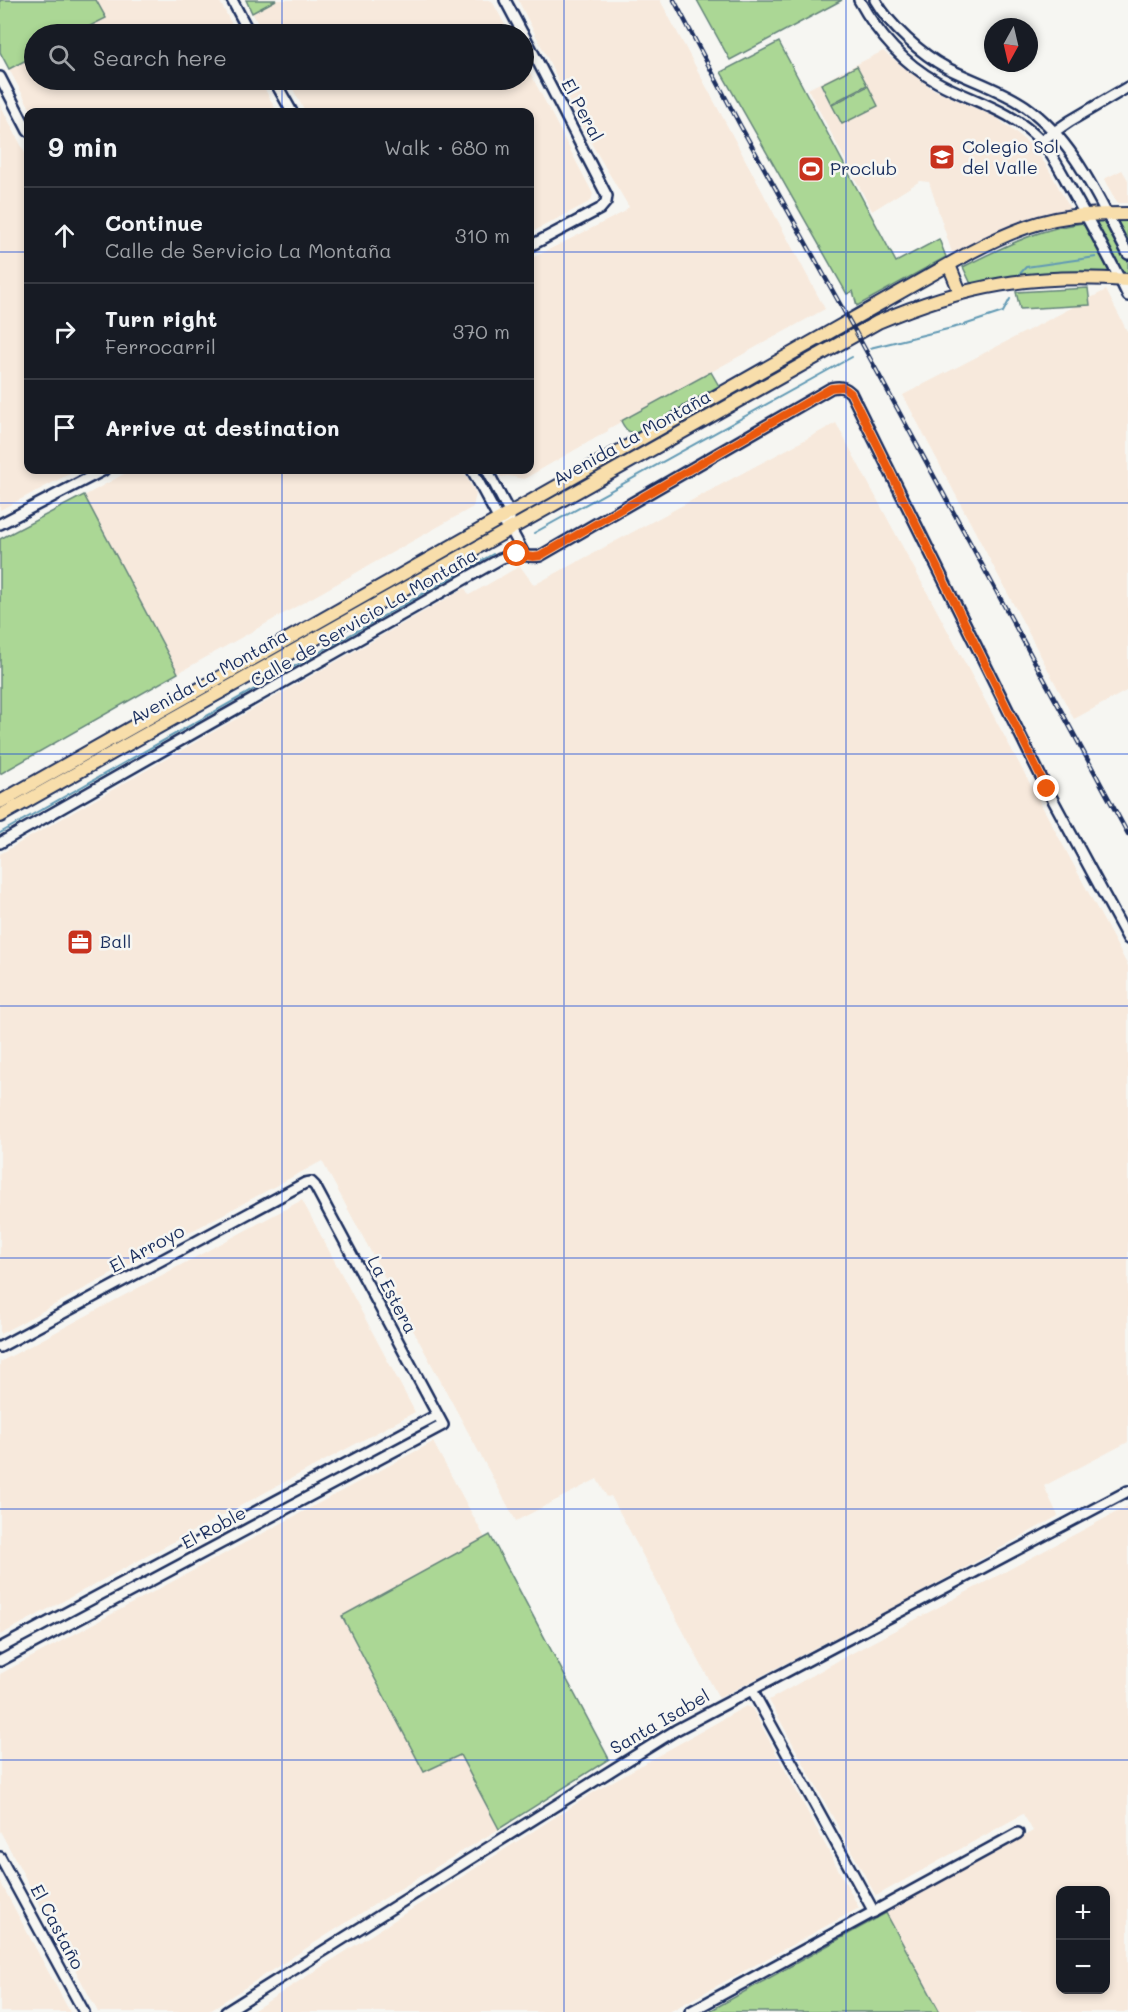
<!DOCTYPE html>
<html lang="en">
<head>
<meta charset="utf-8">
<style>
  :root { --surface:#171b24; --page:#242831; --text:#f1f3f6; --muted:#9ea1a6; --line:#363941 }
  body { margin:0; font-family:Mali,sans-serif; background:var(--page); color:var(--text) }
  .controls { position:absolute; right:18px; bottom:18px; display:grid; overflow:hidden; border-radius:12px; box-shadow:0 3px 9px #0003 }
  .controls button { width:54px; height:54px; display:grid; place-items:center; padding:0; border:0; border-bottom:2px solid var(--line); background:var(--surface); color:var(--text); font:30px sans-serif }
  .compass { position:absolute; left:984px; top:18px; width:54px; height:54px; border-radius:50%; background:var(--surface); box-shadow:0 3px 9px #0003; rotate:188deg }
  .stop { position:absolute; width:18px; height:18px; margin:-14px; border:4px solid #ea580c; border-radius:50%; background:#fff }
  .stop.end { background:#ea580c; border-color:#fff; box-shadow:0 2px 6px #0008 }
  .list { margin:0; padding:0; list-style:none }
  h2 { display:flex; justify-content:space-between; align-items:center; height:78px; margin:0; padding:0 24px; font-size:26px }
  h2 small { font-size:20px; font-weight:400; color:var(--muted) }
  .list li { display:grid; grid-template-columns:39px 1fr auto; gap:18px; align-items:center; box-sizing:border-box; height:96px; padding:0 24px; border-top:2px solid var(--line) }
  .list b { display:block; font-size:22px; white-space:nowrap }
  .list p { margin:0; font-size:20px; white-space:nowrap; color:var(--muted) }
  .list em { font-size:20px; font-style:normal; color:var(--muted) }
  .icon { flex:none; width:33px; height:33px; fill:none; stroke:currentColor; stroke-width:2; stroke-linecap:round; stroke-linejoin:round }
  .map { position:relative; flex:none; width:1128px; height:2012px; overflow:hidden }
  .search { position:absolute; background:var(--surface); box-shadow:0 3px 9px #0003; left:24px; top:24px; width:510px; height:66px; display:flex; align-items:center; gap:15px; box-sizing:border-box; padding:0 21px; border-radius:33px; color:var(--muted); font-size:22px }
  .panel { position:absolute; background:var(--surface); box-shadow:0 3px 9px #0003; left:24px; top:108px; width:510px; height:366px; border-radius:12px }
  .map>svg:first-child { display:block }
</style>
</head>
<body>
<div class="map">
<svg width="1128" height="2012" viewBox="0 0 1128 2012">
  <rect width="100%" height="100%" fill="#f6f6f2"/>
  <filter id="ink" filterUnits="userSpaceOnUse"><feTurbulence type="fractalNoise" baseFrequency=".0167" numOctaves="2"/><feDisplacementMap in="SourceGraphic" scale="12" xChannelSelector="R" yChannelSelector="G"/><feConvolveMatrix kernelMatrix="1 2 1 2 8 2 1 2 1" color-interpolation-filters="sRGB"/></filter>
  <g filter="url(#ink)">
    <g fill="#f7e9dc" fill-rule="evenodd">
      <path d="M96,0h123l18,34h-163l32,-16z"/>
      <path d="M276,0h213l3,1 18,33h-246l-12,-21z"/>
      <path d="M518,0h142l165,309 -217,120v2l-84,48 -16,-3 -7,1 -4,-7h33v-211l96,-48 -1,-1 4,-3 -44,-74z"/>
      <path d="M883,51l48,37 66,30 36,29 15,21 24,44 -40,6 -24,9 -55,29 -24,-74 -9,-1 -48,30 -64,-122z"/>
      <path d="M34,56v24h226l17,32h-245l-23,-43z"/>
      <path d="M524,61l69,133 -2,7 -61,32v-121h-225l-17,-32h236z"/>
      <path d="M0,104l28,55v311h49l-77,40z"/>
      <path d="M1122,170l6,10v23h-11l-13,-24z"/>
      <path d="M1106,290l22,43v357l-54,29 -171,-324z"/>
      <path d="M836,423l292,543v476l-84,44 14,30 -149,83 -190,99 -108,-202 -4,1 -10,-18 -81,42 -194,-360 -322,173v-480l465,-266 4,7 51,-29 14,19z"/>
      <path d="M131,470h332l13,24 -3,13 -295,166 -94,-177z"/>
      <path d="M302,1200l113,212 -415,223v-273z"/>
      <path d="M433,1442l52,96 -143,79 82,155 36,-17 39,74 -119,72 -173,111h-109l-98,-181v-157z"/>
      <path d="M1128,1506v506h-188l-54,-99 147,-82 -10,-17 -147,82 -107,-196 72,-41zM1060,1890h46v100h-46z"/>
      <path d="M746,1706l6,2 107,200 -190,104h-418l348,-223z"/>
      <path d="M0,1881l19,36 51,95h-70z"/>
    </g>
    <g fill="#abd795" stroke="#63837a" stroke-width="1.5">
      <path d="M0,0h96l10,18 -32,16h-40v22l-25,13 -9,-17z"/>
      <path d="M246,0h30l-24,13z"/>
      <path d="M697,0h145l-112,60z"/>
      <path d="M779,42l117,220 43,-23 7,18 -89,49 -4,-15 -6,3 -126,-222z"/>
      <path d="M857,66l10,19 -36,19 -10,-20z"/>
      <path d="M868,86l10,20 -36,18 -10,-19z"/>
      <path d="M1128,221v58l-156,7 -9,-19c59,-30 97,-48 165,-46z"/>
      <path d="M1088,288l2,17 -70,4 -4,-17z"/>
      <path d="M711,372l8,14 -80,46c-10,3 -14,-3 -18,-11z"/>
      <path d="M84,495l94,178 -178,101v-235z"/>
      <path d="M490,1535l119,224 -110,70 -39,-74 -36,17 -82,-156z"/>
      <path d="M886,1913l54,99h-232z"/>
    </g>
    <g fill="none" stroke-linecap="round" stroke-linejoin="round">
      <g stroke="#6199b4" stroke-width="2">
        <path d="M1018,276l8,-9 70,-10"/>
        <path d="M870,348l94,-23 39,-13 7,-13"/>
        <path d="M534,533l318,-176"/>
        <path d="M0,833l493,-279"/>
      </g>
      <g stroke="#1b2f5e" stroke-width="14">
        <g id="minor">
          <path d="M232,0l18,34"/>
          <path d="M505,0l18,34"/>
          <path d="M859,0c18,33 44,63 78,82 36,20 73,27 103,58 13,14 22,34 32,51 19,34 39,69 56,105"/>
          <path d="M875,0c15,26 46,54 72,68 26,13 55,22 78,38 50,35 74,95 103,148"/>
          <path d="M524,35l83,161 -1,6 -6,7 -70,37"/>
          <path d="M0,77l28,54"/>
          <path d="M274,80l18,32"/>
          <path d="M1041,141l29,-20 58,-34"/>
          <path d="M472,470l27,50 11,8 14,26"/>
          <path d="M487,470l23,44v6"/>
          <path d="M0,524l104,-54"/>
          <path d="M0,843l500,-284c17,-8 23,-1 40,-3l291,-168c9,-2 14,-1 20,5l196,396 81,150"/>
          <path d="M0,1347l305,-164 6,-1 4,4 128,239 -443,236"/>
          <path d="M0,1648l437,-233"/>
          <path d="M752,1690l122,222"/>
          <path d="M0,1857l84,155"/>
          <path d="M226,2012l450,-282 452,-239"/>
          <path d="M690,2012l328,-179"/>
        </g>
      </g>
      <g stroke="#1b2f5e" stroke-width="16">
        <g id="major">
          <path d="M949,265l11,27"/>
          <path d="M0,802l971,-550c36,-19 73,-35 115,-37 14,-1 28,-1 42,-1"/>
          <path d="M0,816l878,-494c86,-37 157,-49 250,-42"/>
        </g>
      </g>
      <use href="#minor" stroke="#f6f6f2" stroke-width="9"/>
      <use href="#major" stroke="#f8deab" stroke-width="12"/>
      <g stroke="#1b2f5e" stroke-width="4.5">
        <path id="rail" d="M674,0l66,125 119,213 269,496"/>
      </g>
      <use href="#rail" stroke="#f6f6f2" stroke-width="2" stroke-dasharray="7" stroke-linecap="butt"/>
    </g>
  </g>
  <g fill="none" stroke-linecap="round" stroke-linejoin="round" filter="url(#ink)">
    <path stroke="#ea580c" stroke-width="8" d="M517,554l16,3 7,-1 291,-168 12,-1 8,6 196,396"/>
  </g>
  <path fill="none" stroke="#1d4ed8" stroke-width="1.5" stroke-opacity="0.55" d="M282,0v34M564,0v2012M846,0v2012M282,80v32M0,252h28M530,252h598M282,470v1542M0,503h1128M0,754h1128M0,1006h1128M0,1258h1128M0,1509h1128M0,1760h1128"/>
  <defs>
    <g id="school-square" transform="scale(1.35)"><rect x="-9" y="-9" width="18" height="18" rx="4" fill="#c8321e" stroke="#f6f6f2"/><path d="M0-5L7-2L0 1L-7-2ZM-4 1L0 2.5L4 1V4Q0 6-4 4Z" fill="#fff"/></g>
    <g id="stadium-square" transform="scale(1.35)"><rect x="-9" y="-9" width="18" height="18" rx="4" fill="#c8321e" stroke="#f6f6f2"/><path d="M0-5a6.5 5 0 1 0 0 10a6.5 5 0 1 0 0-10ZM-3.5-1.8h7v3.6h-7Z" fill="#fff"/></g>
    <g id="office-square" transform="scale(1.35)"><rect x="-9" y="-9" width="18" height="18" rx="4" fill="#c8321e" stroke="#f6f6f2"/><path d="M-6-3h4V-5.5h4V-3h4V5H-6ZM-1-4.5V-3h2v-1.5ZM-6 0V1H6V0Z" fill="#fff"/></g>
  </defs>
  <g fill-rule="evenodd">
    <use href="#school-square" x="942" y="157"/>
    <use href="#stadium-square" x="811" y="169"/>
    <use href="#office-square" x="80" y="942"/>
  </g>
  <g text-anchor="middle" stroke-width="5" stroke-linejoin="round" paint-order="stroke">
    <g font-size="18" fill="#1b2f5e" stroke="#f6f6f2">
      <text transform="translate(582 110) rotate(62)" y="6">El Peral</text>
      <text transform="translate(632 438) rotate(-29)" y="6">Avenida La Montaña</text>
      <text transform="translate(364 618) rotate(-30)" y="6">Calle de Servicio La Montaña</text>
      <text transform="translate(209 677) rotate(-29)" y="6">Avenida La Montaña</text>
      <text transform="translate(147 1249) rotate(-28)" y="6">El Arroyo</text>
      <text transform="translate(392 1295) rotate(62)" y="6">La Estera</text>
      <text transform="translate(214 1528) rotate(-28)" y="6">El Roble</text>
      <text transform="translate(660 1722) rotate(-30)" y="6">Santa Isabel</text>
      <text transform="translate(57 1927) rotate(62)" y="6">El Castaño</text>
    </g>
    <g font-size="18" fill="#1b2f5e" stroke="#f6f6f2" text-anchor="start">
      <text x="962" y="153">Colegio Sol<tspan x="962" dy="21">del Valle</tspan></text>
      <text x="830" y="175">Proclub</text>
      <text x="100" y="948">Ball</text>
    </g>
  </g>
</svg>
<div class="controls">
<button>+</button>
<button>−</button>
</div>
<svg class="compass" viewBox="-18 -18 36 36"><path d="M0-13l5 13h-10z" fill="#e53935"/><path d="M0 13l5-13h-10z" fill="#9ea1a6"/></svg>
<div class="stop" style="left:517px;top:554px"></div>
<div class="stop end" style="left:1047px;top:789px"></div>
<div class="search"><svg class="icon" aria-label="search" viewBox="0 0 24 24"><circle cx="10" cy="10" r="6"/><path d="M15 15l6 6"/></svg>Search here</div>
<section class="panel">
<h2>9 min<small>Walk · 680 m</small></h2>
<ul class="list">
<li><svg class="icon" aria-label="ahead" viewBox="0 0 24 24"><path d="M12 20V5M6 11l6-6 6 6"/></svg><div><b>Continue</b><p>Calle de Servicio La Montaña</p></div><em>310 m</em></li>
<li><svg class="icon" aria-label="right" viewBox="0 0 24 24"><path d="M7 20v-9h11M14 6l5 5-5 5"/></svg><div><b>Turn right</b><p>Ferrocarril</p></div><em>370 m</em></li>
<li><svg class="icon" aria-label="arrive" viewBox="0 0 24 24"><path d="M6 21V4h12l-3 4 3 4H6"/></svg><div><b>Arrive at destination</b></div></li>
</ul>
</section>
</div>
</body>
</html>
